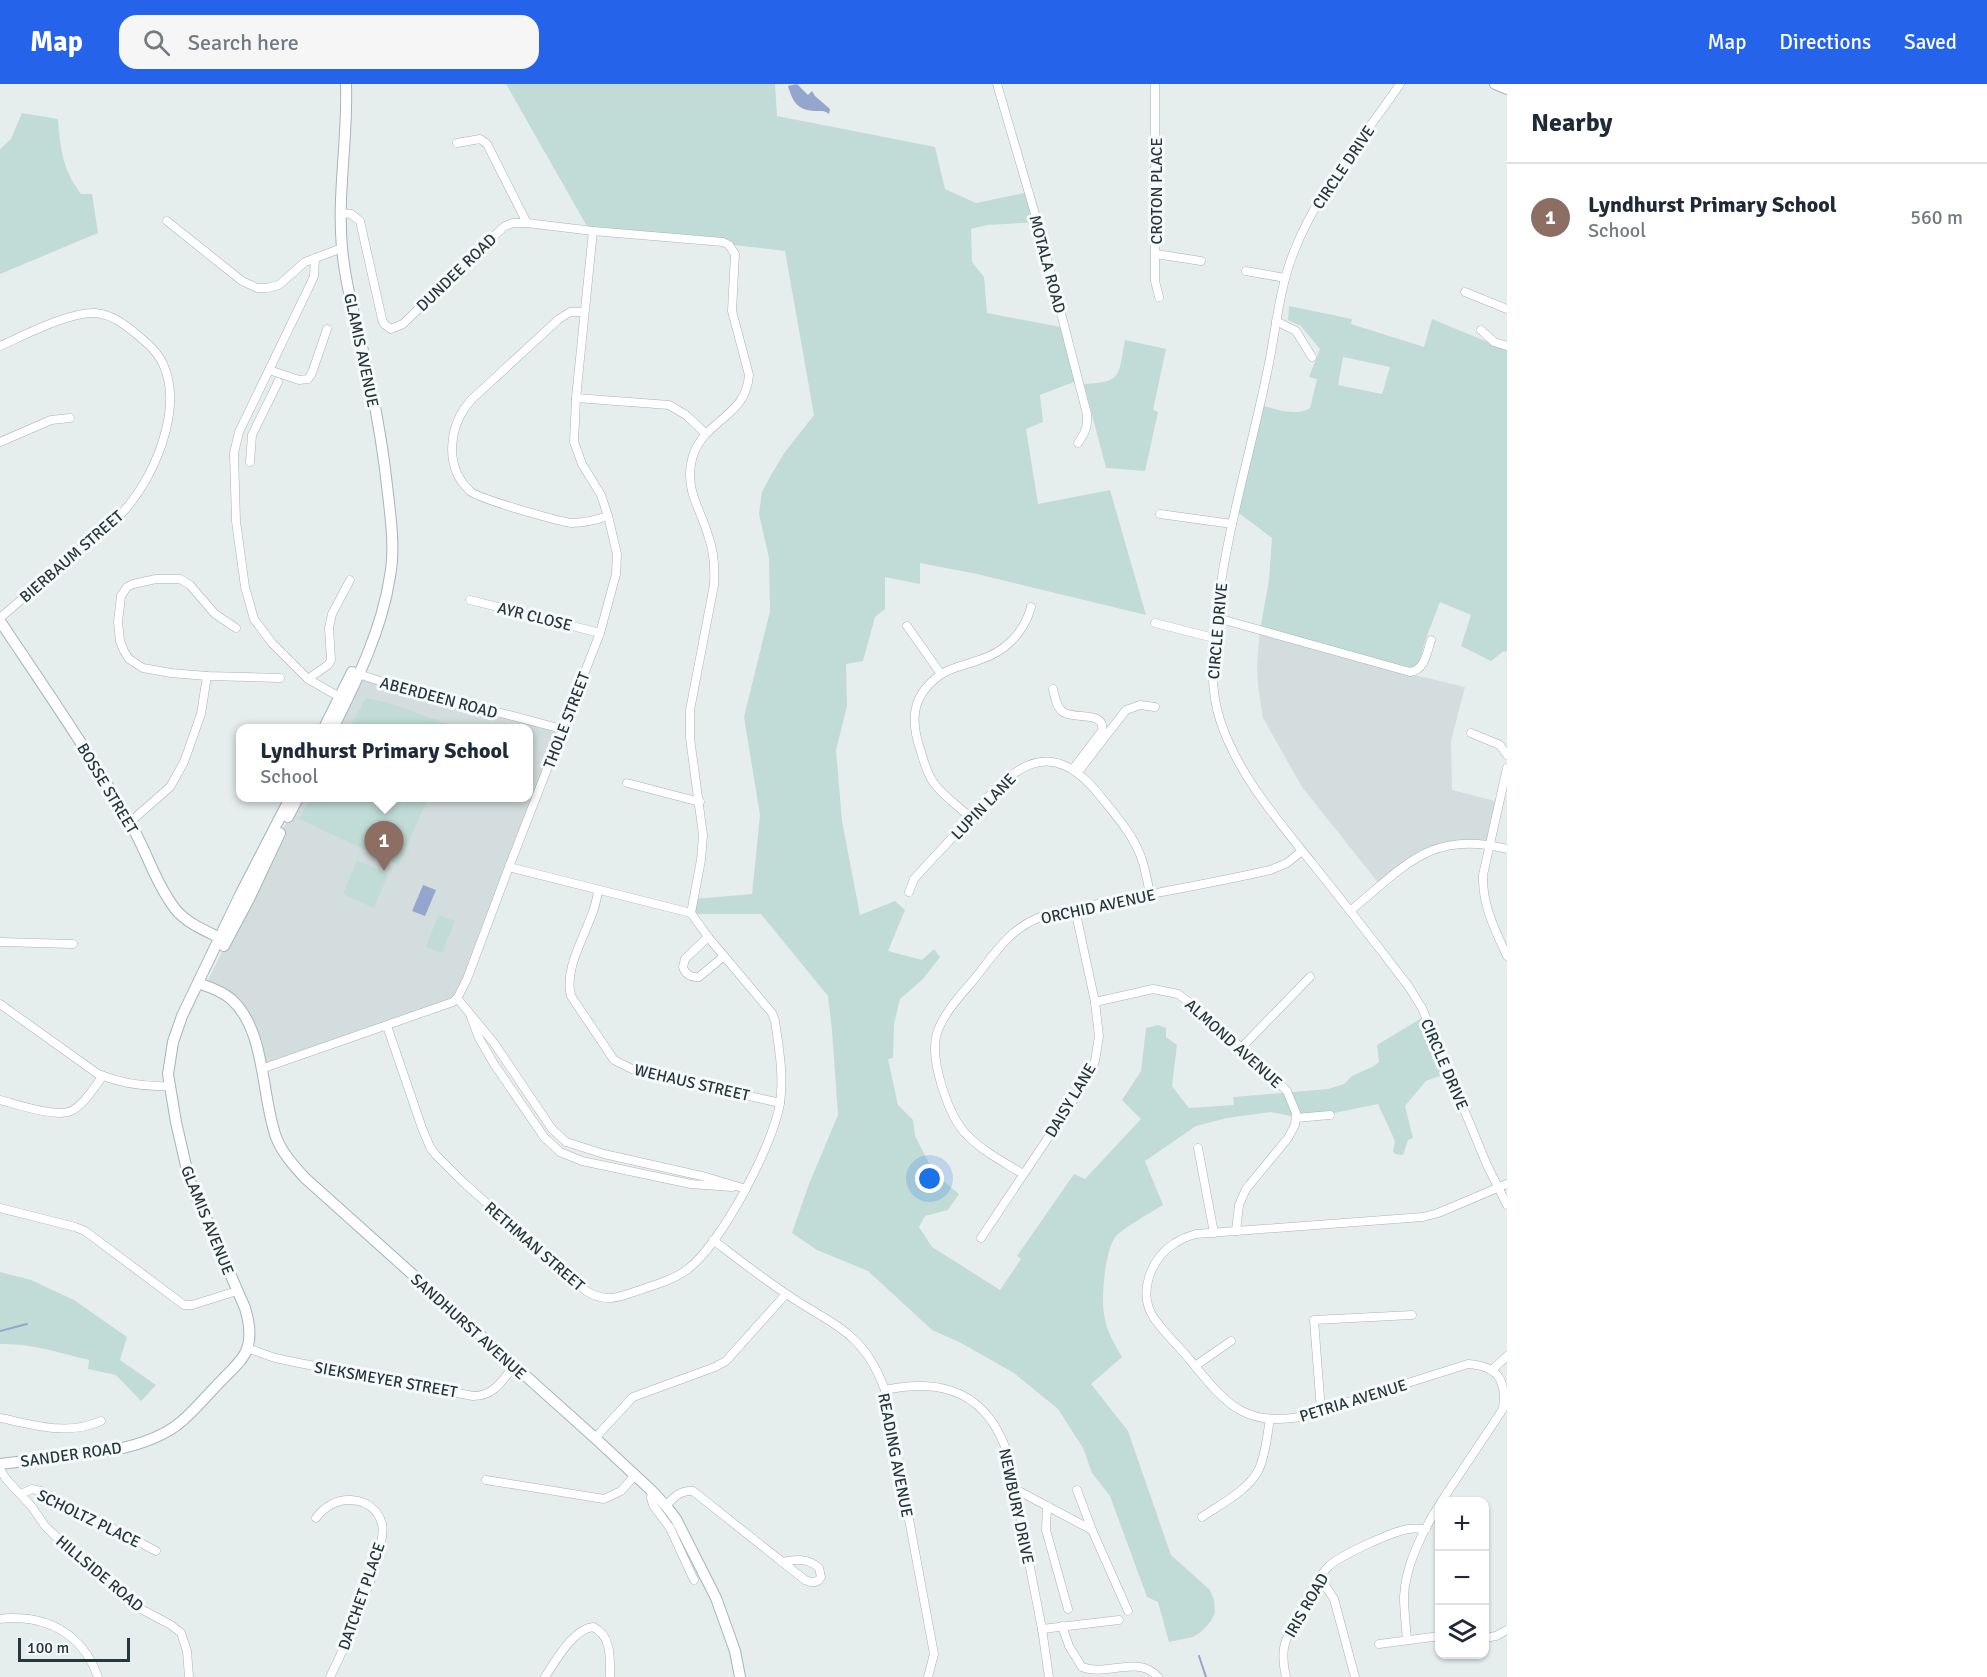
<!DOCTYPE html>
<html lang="en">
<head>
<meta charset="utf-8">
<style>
  :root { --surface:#fff; --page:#f6f6f7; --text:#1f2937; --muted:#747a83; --line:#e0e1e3; --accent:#2563eb }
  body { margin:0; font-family:Signika,sans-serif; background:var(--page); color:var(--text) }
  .controls { position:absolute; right:18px; bottom:18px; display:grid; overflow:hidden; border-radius:12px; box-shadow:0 2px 4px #0004 }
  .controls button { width:54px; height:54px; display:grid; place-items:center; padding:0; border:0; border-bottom:2px solid var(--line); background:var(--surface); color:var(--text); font:30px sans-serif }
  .scale { position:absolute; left:18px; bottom:15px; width:112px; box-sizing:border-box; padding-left:6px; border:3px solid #26383e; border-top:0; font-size:16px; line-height:21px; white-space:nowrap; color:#26383e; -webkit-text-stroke:4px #f6fafa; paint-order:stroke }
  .you { position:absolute; left:930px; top:1095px; width:21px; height:21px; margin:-15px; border:4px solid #fff; border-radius:50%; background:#1a73e8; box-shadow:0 0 0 9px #1a73e833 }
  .badge { display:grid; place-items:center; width:39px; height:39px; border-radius:50%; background:var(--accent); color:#fff; font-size:20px; font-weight:700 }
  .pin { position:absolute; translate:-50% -50px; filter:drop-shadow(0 2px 3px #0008) }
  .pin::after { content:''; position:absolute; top:32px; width:21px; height:18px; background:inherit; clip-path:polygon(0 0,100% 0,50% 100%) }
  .popup { position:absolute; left:236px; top:640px; width:297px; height:78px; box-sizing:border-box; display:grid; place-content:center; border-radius:12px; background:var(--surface); filter:drop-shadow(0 2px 4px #0005); font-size:20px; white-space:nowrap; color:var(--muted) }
  .popup b { font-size:22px; color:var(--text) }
  .popup::after { content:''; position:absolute; left:50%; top:100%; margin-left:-12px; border:12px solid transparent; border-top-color:var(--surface) }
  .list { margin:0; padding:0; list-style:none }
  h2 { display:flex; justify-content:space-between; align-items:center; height:78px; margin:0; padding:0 24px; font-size:26px }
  h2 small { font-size:20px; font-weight:400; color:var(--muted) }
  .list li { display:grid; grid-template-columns:39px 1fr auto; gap:18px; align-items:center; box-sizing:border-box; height:108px; padding:0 24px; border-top:2px solid var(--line) }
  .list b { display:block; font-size:22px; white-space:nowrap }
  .list p { margin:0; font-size:20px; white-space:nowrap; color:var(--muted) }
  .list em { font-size:20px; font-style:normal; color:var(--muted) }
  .icon { flex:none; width:33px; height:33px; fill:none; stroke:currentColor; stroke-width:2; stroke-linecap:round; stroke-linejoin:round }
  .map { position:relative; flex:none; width:1507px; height:1593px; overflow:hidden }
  header { display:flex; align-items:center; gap:36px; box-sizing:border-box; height:84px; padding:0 30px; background:var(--accent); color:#fff }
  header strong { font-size:28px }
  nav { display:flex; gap:33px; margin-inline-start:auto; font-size:21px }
  .search { width:420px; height:54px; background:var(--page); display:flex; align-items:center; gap:15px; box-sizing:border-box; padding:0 21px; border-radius:18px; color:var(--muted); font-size:22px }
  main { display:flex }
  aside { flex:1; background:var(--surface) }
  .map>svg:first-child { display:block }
</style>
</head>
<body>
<header>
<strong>Map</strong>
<div class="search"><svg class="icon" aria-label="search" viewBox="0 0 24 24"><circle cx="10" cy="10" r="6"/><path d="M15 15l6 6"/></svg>Search here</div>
<nav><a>Map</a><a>Directions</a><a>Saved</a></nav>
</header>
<main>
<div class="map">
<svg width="1507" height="1593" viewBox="0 0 1507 1593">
  <rect width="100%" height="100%" fill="#e6eded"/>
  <g fill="#d4dddd">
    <path d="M1260,546l134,40 71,17 -14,54 1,49 47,12 -10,44 -16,-3 -42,6 -51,36 -78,-98 -39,-69 -5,-32 -1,-22z"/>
    <path d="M359,590l203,55 -105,269 -190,70 -28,-61 -34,-21 93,-188h230v-70h-195z"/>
  </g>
  <g fill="#c1dcd6" fill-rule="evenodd">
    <path d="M506,0h269l2,32 158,31 10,42 31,14 53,-11 9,30 -51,3 -16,4 1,33 12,15 3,36 79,15 13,52 -39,15 3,27 -17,7 12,75 72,-14 36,125 -169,-41 -57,-11v21l-35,-7v32l-10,8 -12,44 -17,3 1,42 -11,44 6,71 18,94 35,-14 10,9 -17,41 34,9 12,-11 6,8 -17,22 -23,20 -6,25 -1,34 -5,1 10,46 15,15 2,16 19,37 25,21 -11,16 -23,6 -6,11 13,20 68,43 21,-31 -4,-3 57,-82 11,5 56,-60 -19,-19 19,-29 5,-43 12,-3 8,3v9l11,8 -5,41 17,22 45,-3 -1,-8 95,-8 16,-5 8,-8 22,-10 5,-4 -2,-17 48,-29 24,57 -23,8 -21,25 8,32 -5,2 -5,15 -8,-1 -2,-3 2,-10 -17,-37 -49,10 -34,3 -24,-5 -44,6 -31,8 -51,35 18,44c-10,6 -41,24 -47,31 -11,13 -15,61 -12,78 2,16 10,29 18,43l-31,27 37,47 43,124 39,35 4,10 1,13 -4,8 -10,11 -8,5 -24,5 -11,-40 -11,-5 -37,-101 -18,-23 -9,-25 -25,-39 -44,-36 -53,-30 -29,-13 -64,-59 -51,-21 -25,-17 17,-49 29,-69 -6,-85 -4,-34 -67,-82h-70l2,-15 59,-5 8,-79 -16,-98 26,-106 -1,-53 -10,-44 3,-22 9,-17 14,-23 29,-37 -29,-164 -197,-23z"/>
    <path d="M22,29l36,6c2,30 5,51 23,75h11l6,39 -98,41v-125l11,-10z"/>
    <path d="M1289,222l63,13 -1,5 73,23 8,-28 75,31v302l-3,-1 -13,10 -30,-15 10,-31 -31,-13 -14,36 -10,37 -156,-45 9,-50 3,-42 -36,-27 24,-106c15,4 36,12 50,3l7,-29 -8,-2 11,-28 -19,-23 -13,-6zM1343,273l47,10 -8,27 -44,-9z"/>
    <path d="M1125,256l41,9 -13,61 5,2 -13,59 -39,-3 -22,-84c39,-2 34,-8 41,-44z"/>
    <path d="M366,614l23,5 70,25h-110z"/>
    <path d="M311,714h117l-30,67 -99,-46z"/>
    <path d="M357,776l31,14 -14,34 -31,-14z"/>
    <path d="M438,831l17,6 -13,32 -16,-6z"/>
    <path d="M0,1188l31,8 43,20 53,37 -7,23 36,25 -15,16 -25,-26 -28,-6 1,-9c-29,-7 -59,-17 -89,-16z"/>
  </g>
  <g fill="#94a6cd">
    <path d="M797,0l11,11 4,-4 3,5 15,13 -1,5c-5,-4 -7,-3 -14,-3 -18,-1 -22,-9 -27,-25z"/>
    <path d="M423,801l13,5 -11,26 -13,-5z"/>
  </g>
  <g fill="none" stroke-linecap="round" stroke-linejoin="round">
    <g stroke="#94a6cd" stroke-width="2">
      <path d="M0,1247l27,-7"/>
      <path d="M1199,1572l7,21"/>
    </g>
    <g stroke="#a9b3b5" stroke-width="9">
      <g id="street">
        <path d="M997,0l41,140 49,190c1,13 -2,19 -9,29"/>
        <path d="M1155,0v197l4,16"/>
        <path d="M1400,0c-38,56 -83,107 -107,170 -14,36 -17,76 -25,114 -17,84 -43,166 -52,252 -3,34 -7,66 4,100 18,55 57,99 92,143 33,41 65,82 97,124l13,21 65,157 20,40"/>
        <path d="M457,59l23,-4 7,5 40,79"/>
        <path d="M340,129l11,1 9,7 22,98 2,5 7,5 12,-5 82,-80 20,-18 8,-3h14l66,8 130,11 6,3 6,9 -3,57 17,64c-3,45 -51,45 -58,89 -5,28 10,46 17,71 6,16 7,33 6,50l-24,125v28l13,97 -2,25 -10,53"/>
        <path d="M167,137l75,60 15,7h10l12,-3 26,-23 37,-14"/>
        <path d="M1156,170l45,7"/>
        <path d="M315,174l-1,18 -4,9 -71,147 -5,21 2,68 9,66 9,32 18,24 36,36 35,20"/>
        <path d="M1246,187l39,7"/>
        <path d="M1465,208l42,17"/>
        <path d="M584,228h-14l-11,7 -87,80c-23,25 -29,67 -2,92 6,7 90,31 102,32 13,0 24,-3 36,-7"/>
        <path d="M1276,237l20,10 16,26"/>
        <path d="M1481,246l13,12 13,4"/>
        <path d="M0,262c25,-11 69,-34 95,-33 16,1 29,11 40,20 11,9 22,18 28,31 21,45 -9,114 -40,148l-123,106"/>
        <path d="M269,286l30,10 9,-1 4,-6 15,-44"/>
        <path d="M576,314l93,7 17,10 19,18"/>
        <path d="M0,358l51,-22 19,-2"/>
        <path d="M250,378l2,-27 26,-53"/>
        <path d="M1160,430l72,10"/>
        <path d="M470,516l130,33"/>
        <path d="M1217,534l193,54c15,-2 17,-20 21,-32"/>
        <path d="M1155,539l59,15"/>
        <path d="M907,542l34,48"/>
        <path d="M236,544l-21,-14 -25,-29 -10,-6h-24l-23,5 -6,3 -6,9 -3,26 2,19 4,10 5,8 14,9 28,5 36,3 73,2"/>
        <path d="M355,589l25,8 182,48"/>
        <path d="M308,595l20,-14 3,-5 -2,-32 3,-14 18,-34"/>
        <path d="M1053,605c2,8 3,18 10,23 11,8 43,-2 39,19l-29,38"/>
        <path d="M1471,649l29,12 7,10"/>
        <path d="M1507,684l-24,107c-1,30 12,55 24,81"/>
        <path d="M1078,688l48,-62 14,-5 15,2"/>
        <path d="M627,699l73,19"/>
        <path d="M970,733c-12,-11 -27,-21 -37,-35 -6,-9 -9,-20 -12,-30 -11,-31 -10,-56 19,-77 11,-8 26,-10 39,-15 26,-8 45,-27 52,-53"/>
        <path d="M130,738l40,-35 14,-25 17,-48 6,-38"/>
        <path d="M598,806c-3,34 -36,73 -27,106l43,64 18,9 148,34"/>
        <path d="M909,808l5,-13c15,-17 32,-34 47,-51 43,-50 83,-104 140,-31 16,20 35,41 42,66 3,10 5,21 7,31"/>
        <path d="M1350,827c54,-44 81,-82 157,-62"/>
        <path d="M708,853l-23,22 -2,8c2,7 8,11 16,10l25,-21"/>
        <path d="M0,858l73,2"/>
        <path d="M457,914l37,45 58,86 14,13 38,12 102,23 40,12"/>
        <path d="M1095,918l58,-13 25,5 27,20 82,77 9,22 -1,12 -7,13 -42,51 -7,16 -3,26"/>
        <path d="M0,920l98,70c22,9 48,13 72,12"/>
        <path d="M471,933l8,21 15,26 50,73 16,15 22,9 109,23 41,3"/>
        <path d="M387,942l35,102 8,19 6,8 28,28 122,108c23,14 37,4 60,-3 15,-5 30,-10 42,-19 34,-27 85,-123 92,-166 4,-27 -1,-55 -5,-82l-3,-8 -64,-76 -17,-24 -182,-46"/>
        <path d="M1241,964l69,-71"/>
        <path d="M261,985l192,-67 5,-5 9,-18 42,-112 91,-234 16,-59 1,-20 -9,-38 -7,-21 -19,-31 -8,-22 2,-44 17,-167"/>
        <path d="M0,1016c16,4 56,18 71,11 13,-6 23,-24 32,-35"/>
        <path d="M1296,1034l34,-3"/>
        <path d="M1198,1064l16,85"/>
        <path d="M1023,1090c-19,-12 -41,-23 -56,-39 -19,-19 -38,-77 -30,-102 7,-21 25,-39 39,-56 18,-23 34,-48 62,-59 24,-9 51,-12 76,-17 52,-10 104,-19 156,-31l17,-7 15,-12"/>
        <path d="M0,1124l75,19 10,4 99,74h8l45,-14"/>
        <path d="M981,1154l101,-151 13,-26 4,-25 -4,-34 -20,-93"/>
        <path d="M713,1156c25,19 49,38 75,55 47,32 75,36 97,95l49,264 -6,23"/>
        <path d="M247,1264l28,10 24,5 174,33c21,0 29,-15 41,-30"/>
        <path d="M1195,1282l36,-25"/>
        <path d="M1493,1285l14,-13"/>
        <path d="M885,1306c60,-13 103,4 123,65l34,174 7,48"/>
        <path d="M1321,1327l-7,-91 98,-5"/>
        <path d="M0,1334c35,7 67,18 101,3"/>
        <path d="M595,1354l38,-41 82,-30 11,-6 60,-67"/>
        <path d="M0,1385l6,10 26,28 13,19 20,19 76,64 30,16 10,8 6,18 2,26"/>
        <path d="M486,1396l118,19 17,-8 14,-16"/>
        <path d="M1015,1405l77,41"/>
        <path d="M1077,1406l15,40 36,81"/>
        <path d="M652,1407l-1,7 2,7 17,23 24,52"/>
        <path d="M21,1410l11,-5 9,2 115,60"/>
        <path d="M1441,1418l62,-93c4,-30 -6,-43 -35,-45l-168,53c-19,3 -40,4 -58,-6 -20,-10 -37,-33 -52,-51 -11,-14 -26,-27 -36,-42 -17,-25 -3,-60 21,-75 6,-4 14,-7 21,-9l227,-17 15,-4 69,-29"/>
        <path d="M666,1422c8,-9 14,-16 27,-15l112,89c7,3 12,4 16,-3l-2,-9c-11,-10 -23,-9 -37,-6"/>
        <path d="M1047,1422l-1,24 22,79"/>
        <path d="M1202,1433c19,-13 47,-27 57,-48 7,-15 8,-34 11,-50"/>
        <path d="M316,1434c8,-11 21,-19 35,-18 15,1 27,9 31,24 6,26 -39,127 -52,153"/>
        <path d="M1320,1494l14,21 21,78"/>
        <path d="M0,1535c10,-2 19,-1 29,0 34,5 58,26 69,58"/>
        <path d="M1062,1542l7,20 13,21c25,10 56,-13 76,10"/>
        <path d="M1042,1545l77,-9"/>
        <path d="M1484,1554l12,-2 11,-6"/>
        <path d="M1407,1556c-1,-14 -3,-29 -3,-43 1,-31 19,-67 36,-93"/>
        <path d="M1379,1560l61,-8"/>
        <path d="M545,1593c10,-15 28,-48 48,-50 19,8 17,33 17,50"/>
        <path d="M1286,1593c-7,-30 0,-39 14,-65 8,-15 16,-33 29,-46 12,-11 62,-34 79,-37 6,-1 12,0 18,0"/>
      </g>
    </g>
    <g stroke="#a5b5b8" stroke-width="12">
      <g id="secondary">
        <path d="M1495,0l12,5"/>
        <path d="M0,537c44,66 89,131 129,200 17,28 26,62 47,89 13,15 33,22 50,31"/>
        <path d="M324,644l28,-56"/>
        <path d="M333,644c24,-48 49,-98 57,-152 5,-27 1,-55 -2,-82 -4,-38 -10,-75 -18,-112 -9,-45 -24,-89 -28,-134 -5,-55 6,-109 4,-164"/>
        <path d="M288,733l10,-19"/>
        <path d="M224,862l25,-47 31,-66"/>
        <path d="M198,899c11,4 24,8 33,16 35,31 30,96 45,138 6,16 18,29 29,41l290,260 57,53 14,15 10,13 40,79 19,53 5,26"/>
        <path d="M0,1380l114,-14c24,-5 50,-13 68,-29 14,-12 26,-27 39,-40 9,-10 22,-20 26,-32 5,-14 2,-28 -2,-41l-56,-129 -13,-57 -8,-48 5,-32 9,-26 58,-121 50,-97"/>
      </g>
    </g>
    <use href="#street" stroke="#fff" stroke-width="8"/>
    <use href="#secondary" stroke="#fff" stroke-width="10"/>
  </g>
  <g text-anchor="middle" stroke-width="6" stroke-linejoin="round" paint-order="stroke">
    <g font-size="16" fill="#26383e" stroke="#f6fafa">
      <text transform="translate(1343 83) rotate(-56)" y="6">CIRCLE DRIVE</text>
      <text transform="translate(1156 107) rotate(-90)" y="6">CROTON PLACE</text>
      <text transform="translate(1048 180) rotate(75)" y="6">MOTALA ROAD</text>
      <text transform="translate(456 188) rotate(-44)" y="6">DUNDEE ROAD</text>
      <text transform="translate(362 266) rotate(78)" y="6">GLAMIS AVENUE</text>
      <text transform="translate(71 472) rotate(-41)" y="6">BIERBAUM STREET</text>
      <text transform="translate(535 532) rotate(14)" y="6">AYR CLOSE</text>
      <text transform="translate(1217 547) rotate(-85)" y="6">CIRCLE DRIVE</text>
      <text transform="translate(439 613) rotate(15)" y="6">ABERDEEN ROAD</text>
      <text transform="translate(566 636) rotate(-69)" y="6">THOLE STREET</text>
      <text transform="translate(108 704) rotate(59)" y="6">BOSSE STREET</text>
      <text transform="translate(983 722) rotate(-46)" y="6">LUPIN LANE</text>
      <text transform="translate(1098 822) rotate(-12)" y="6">ORCHID AVENUE</text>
      <text transform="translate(1234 959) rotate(42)" y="6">ALMOND AVENUE</text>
      <text transform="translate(1445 980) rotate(67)" y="6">CIRCLE DRIVE</text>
      <text transform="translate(692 998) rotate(13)" y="6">WEHAUS STREET</text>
      <text transform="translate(1070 1016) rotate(-59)" y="6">DAISY LANE</text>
      <text transform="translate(208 1136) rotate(68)" y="6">GLAMIS AVENUE</text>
      <text transform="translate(535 1162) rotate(41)" y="6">RETHMAN STREET</text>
      <text transform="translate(469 1242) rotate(42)" y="6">SANDHURST AVENUE</text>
      <text transform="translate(386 1295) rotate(10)" y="6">SIEKSMEYER STREET</text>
      <text transform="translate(1353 1316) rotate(-17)" y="6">PETRIA AVENUE</text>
      <text transform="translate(71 1370) rotate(-8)" y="6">SANDER ROAD</text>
      <text transform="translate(896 1371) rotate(79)" y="6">READING AVENUE</text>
      <text transform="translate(1017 1422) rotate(78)" y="6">NEWBURY DRIVE</text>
      <text transform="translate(89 1434) rotate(26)" y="6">SCHOLTZ PLACE</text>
      <text transform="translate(100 1489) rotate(40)" y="6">HILLSIDE ROAD</text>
      <text transform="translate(361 1512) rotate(-71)" y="6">DATCHET PLACE</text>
      <text transform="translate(1306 1521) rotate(-60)" y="6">IRIS ROAD</text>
    </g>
  </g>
</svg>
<div class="controls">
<button>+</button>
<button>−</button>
<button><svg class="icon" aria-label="layers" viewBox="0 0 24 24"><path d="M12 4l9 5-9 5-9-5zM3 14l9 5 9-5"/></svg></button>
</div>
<div class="scale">100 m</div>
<div class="you"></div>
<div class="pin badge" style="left:384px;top:787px;background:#8d6e63">1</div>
<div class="popup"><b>Lyndhurst Primary School</b>School</div>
</div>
<aside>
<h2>Nearby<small></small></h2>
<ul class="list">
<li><span class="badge" style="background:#8d6e63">1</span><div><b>Lyndhurst Primary School</b><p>School</p></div><em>560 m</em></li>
</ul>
</aside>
</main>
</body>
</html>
